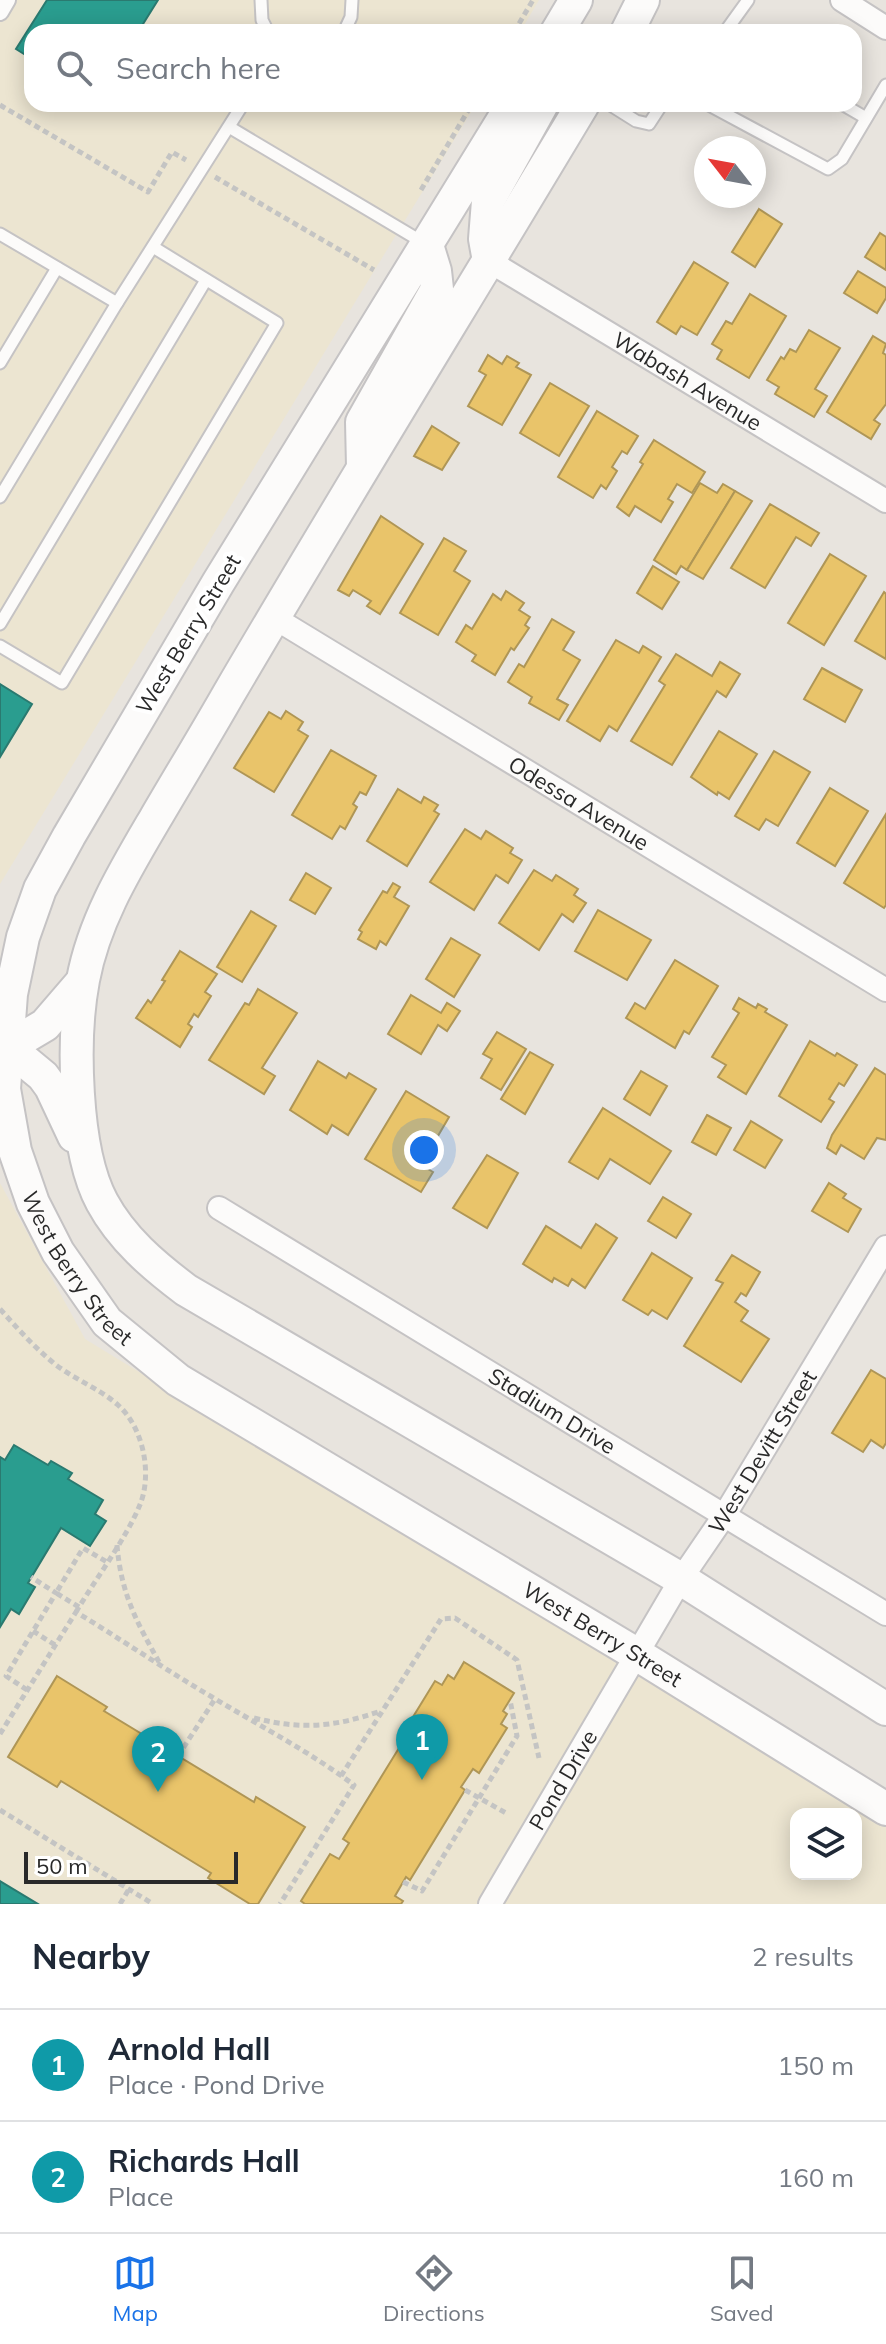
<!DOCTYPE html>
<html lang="en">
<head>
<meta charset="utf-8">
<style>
  :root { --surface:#fff; --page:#f2f2f3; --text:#1f2937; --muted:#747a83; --line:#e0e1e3; --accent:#1a73e8 }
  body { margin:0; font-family:Mulish,sans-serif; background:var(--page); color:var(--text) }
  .controls { position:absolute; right:24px; bottom:24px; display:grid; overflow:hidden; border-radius:16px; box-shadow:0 4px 20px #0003 }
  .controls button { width:72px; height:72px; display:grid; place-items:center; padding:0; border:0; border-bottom:2px solid var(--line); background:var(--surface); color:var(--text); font:40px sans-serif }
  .compass { position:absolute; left:694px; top:136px; width:72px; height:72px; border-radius:50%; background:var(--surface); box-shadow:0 4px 20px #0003; rotate:301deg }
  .scale { position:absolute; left:24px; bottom:20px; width:214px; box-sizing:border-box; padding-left:8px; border:4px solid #292929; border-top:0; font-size:22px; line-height:28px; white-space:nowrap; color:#292929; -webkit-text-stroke:6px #fff; paint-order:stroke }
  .you { position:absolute; left:424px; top:1150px; width:28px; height:28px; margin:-20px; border:6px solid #fff; border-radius:50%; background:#1a73e8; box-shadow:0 0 0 12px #1a73e833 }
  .badge { display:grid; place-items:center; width:52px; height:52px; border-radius:50%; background:var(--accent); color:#fff; font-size:26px; font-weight:700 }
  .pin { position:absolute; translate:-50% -66px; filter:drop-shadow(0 2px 4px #0008) }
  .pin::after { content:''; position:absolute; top:42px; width:28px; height:24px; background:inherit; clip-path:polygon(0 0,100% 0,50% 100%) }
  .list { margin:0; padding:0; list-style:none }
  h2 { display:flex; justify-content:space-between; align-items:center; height:104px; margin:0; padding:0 32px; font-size:34px }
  h2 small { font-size:26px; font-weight:400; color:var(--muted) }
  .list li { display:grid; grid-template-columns:52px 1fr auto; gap:24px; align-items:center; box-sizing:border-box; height:112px; padding:0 32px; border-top:2px solid var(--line) }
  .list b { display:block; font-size:30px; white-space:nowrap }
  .list p { margin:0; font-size:26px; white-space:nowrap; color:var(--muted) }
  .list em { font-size:26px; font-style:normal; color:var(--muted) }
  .icon { flex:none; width:44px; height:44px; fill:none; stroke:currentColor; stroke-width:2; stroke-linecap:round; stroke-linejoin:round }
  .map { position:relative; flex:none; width:886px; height:1904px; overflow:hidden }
  .search { position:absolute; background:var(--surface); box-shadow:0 4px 20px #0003; left:24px; right:24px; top:24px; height:88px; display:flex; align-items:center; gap:20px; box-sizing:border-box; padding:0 28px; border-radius:24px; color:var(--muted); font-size:30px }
  .sheet { height:328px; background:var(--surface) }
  nav { display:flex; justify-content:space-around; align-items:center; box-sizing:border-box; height:112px; border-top:2px solid var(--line); background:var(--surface); font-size:22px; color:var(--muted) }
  nav a { display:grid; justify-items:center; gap:4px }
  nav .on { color:var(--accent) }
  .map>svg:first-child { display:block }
</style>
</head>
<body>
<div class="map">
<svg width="886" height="1904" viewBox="0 0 886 1904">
  <rect width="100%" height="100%" fill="#e8e4de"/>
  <g fill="#ece5d1" fill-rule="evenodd">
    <path d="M0,0h539l-19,32h-488v72h444l-476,780z"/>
    <path d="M0,1183l85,156 801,488v77h-886zM796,1814h60v60h-60z"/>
  </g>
  <g fill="#e9c46a" stroke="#af9656" stroke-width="2">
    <path d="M759,209l23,15 -27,43 -23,-15z"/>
    <path d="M880,233l6,4v33l-21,-13z"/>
    <path d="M694,262l34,21 -31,52 -16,-9 -5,8 -19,-12z"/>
    <path d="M858,271l28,17v10l-9,15 -33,-20z"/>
    <path d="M750,294l36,22 -37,62 -32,-19 5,-9 -10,-6 14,-23 6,3z"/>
    <path d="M809,330l31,18 -25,41 12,7 -13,21 -39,-23 4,-7 -12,-7 14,-23 3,2 6,-10 6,3z"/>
    <path d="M873,336l13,8 -3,9 3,2v49l-12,16 6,4 -9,15 -44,-27z"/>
    <path d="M488,355l14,9 5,-8 12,7 -3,4 15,8 -29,50 -34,-19 18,-31 -7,-4z"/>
    <path d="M550,383l39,23 -30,50 -39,-23z"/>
    <path d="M597,411l41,25 -11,18 -5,-3 -10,16 5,4 -11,18 -5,-4 -8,13 -35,-21z"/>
    <path d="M432,426l27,17 -17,27 -28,-14z"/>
    <path d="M654,440l51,32 -13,21 -15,-9 -9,15 5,3 -12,20 -26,-16 -6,10 -12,-9 26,-43 -3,-2z"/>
    <path d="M700,483l17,10 6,-9 12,7 -48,79 -6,-4 -5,8 -22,-14z"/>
    <path d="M735,491l17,10 -49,78 -16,-9z"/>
    <path d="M770,504l49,29 -8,13 -15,-9 -31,51 -34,-20z"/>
    <path d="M381,516l42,28 -43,70 -13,-8 4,-5 -18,-11 -4,6 -11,-6z"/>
    <path d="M444,538l22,13 -12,20 16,10 -32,54 -38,-22z"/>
    <path d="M830,554l36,22 -42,69 -36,-22z"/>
    <path d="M653,566l26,16 -17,27 -25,-16z"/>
    <path d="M506,591l18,12 -5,7 11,7 -5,8 4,3 -15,22 -3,-2 -16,27 -23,-14 4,-6 -20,-13 10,-17 6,4 21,-35 8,6z"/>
    <path d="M884,592l2,2v65l-31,-18z"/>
    <path d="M552,619l22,13 -11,18 17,10 -23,39 11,6 -9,15 -30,-17 3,-6 -24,-15 11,-18 5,3z"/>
    <path d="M616,640l23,13 4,-7 18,11 -44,74 -8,-5 -9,15 -33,-20z"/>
    <path d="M676,654l36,22 8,-14 20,12 -14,23 -9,-6 -45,74 -41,-24 34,-56 -6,-4z"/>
    <path d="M822,668l40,22 -17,32 -41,-23z"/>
    <path d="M286,711l17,11 -5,8 10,6 -34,56 -40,-24 35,-56 12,7z"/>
    <path d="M719,731l38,23 -28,45 -11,-7 -1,3 -26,-18z"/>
    <path d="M331,750l45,26 -10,19 -6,-3 -7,12 4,3 -12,22 -5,-3 -8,13 -40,-24z"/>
    <path d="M774,751l36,21 -32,54 -12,-7 -7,11 -24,-14z"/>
    <path d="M830,788l38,23 -33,55 -38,-23z"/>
    <path d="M398,789l23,14 3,-6 14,8 -4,6 5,3 -32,52 -40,-25z"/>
    <path d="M886,814v91l-2,3 -40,-25z"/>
    <path d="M465,829l16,10 5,-8 27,17 -3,5 12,7 -14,23 -12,-8 -22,35 -44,-28z"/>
    <path d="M534,870l18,11 4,-6 22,14 -4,6 12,8 -13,19 -11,-8 -23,36 -40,-27z"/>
    <path d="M306,873l25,15 -16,26 -25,-14z"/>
    <path d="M393,883l7,4 -6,10 15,9 -23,39 -6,-4 -4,8 -18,-10 4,-7 -3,-2 24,-39 4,2z"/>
    <path d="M598,910l53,30 -24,40 -52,-29z"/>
    <path d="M251,911l25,15 -34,56 -25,-15z"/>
    <path d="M451,938l29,17 -26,42 -28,-18z"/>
    <path d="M180,951l37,23 -12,18 6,4 -13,21 -4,-3 -6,10 4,3 -12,20 -44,-29 12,-18 3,3 14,-22 -3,-1z"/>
    <path d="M675,960l43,26 -29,48 -5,-3 -9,17 -49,-30 9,-15 10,6z"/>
    <path d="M258,989l39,24 -35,55 13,8 -11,18 -55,-34 36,-57 4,2z"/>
    <path d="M411,995l30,18 6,-10 13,8 -13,20 -9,-6 -17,29 -33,-20z"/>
    <path d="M739,998l17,10 2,-4 9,5 -2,3 22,13 -41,69 -28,-17 8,-12 -14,-8 27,-44 -6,-4z"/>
    <path d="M497,1032l29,17 -25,41 -20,-12 11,-19 -9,-5z"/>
    <path d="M810,1041l25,15 2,-3 20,12 -13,21 -5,-3 -10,16 5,3 -13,20 -42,-26z"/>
    <path d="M530,1052l23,13 -28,49 -24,-15z"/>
    <path d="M318,1061l28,17 3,-5 27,16 -28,46 -16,-10 -5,9 -37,-24z"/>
    <path d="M875,1068l11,7v65l-9,-2 -13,21 -23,-14 -5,9 -9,-6 5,-13z"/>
    <path d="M641,1071l26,15 -17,29 -26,-16z"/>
    <path d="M406,1091l43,26 -28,48 12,7 -12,20 -56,-33z"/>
    <path d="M603,1108l68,43 -21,33 -40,-25 -12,20 -29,-17z"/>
    <path d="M707,1115l24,13 -15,27 -24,-13z"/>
    <path d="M751,1121l31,19 -17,28 -31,-18z"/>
    <path d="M487,1155l31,18 -31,55 -34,-20z"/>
    <path d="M829,1183l17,11 -3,4 18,11 -13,23 -36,-21z"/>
    <path d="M663,1197l28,17 -15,24 -28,-17z"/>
    <path d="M596,1224l21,14 -32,50 -13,-9 -4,7 -14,-8 -2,4 -29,-18 23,-38 35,22z"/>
    <path d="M652,1253l40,25 -25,41 -15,-9 -4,5 -25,-15z"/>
    <path d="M732,1255l28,17 -14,24 -5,-3 -6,9 13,9 -7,10 28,18 -28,43 -57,-36 39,-63 -7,-3z"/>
    <path d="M871,1370l15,9v64l-3,5 -12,-8 -8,12 -31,-19z"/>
    <path d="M464,1662l50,31 -11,18 4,3 -6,10 6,4 -28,45 -6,-4 -12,18 4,3 -55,90 -4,-3 -11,19 8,5 -2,3h-96l-4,-3 29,-47 9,5 10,-16 -6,-4 56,-91 4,2 9,-16 -7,-4 30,-49 7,4 6,-10 6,4z"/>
    <path d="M57,1676l50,31 -3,4 150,91 2,-5 49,30 -47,77h-8l-42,-26 3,-5 -150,-92 -4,6 -49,-30z"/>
  </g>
  <g fill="#2a9d8f" stroke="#2a7a70" stroke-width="2">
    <path d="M47,0h111l-20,32h-106v27l-16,-10z"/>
    <path d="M0,684l32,20 -32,53z"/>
    <path d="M14,1445l34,20 3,-4 21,12 -4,6 35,21 -8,14 11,7 -16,25 -29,-18 -33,55 7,4 -16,27 -8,-5 -11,18v-170l5,3z"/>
    <path d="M0,1881l38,23h-38z"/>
  </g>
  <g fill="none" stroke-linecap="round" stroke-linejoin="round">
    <g stroke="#c5c3c4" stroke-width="15">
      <g id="service">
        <path d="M261,0l1,20 6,12"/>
        <path d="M344,32l7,-15 1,-17"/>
        <path d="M725,32l23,-32"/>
        <path d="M609,104l27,17 13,3 13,-20"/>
        <path d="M707,104l121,65 14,-10 44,-74"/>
        <path d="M842,104l24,14"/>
        <path d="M229,127l195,116"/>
        <path d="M0,234l117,69 126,-199"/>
        <path d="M0,363l57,-95"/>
        <path d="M0,497l117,-194"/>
        <path d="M0,624l206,-344"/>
        <path d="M0,646l62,37 215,-360 -124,-76"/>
      </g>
    </g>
    <g stroke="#c5c3c4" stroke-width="20">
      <path id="pedestrian" d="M0,12l7,-12"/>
    </g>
    <g stroke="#c5c3c4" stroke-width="26">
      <g id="minor">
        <path d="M842,0l44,28"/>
        <path id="s1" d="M489,261l397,240"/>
        <path id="s2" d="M273,617l613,373"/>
        <path id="s3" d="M219,1208l667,406"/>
        <path id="s4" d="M490,1904l191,-325 43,-63 162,-269"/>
      </g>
    </g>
    <g stroke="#c5c3c4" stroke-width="36">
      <g id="secondary">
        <path d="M557,32l19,-32"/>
        <path d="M627,32l16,-32"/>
        <path id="s5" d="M513,104l-295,479 -149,253 -29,53 -17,48 -12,57 -7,95 11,62 18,52 25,49 49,70 71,58 460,275 248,154"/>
        <path d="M583,104c-118,197 -239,393 -355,591 -24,42 -49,83 -73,124 -30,51 -61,102 -72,161 -11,58 -9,170 19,222 20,37 51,63 84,88l495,289 205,130"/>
        <path d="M489,261l-4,-22 3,-38 54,-97"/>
        <path d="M363,467l-1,-45 75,-133 -2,-18 -8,-26"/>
        <path d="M74,1136l-23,-49 -8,-11 -35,-29 37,-22 37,-43"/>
      </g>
    </g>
    <g stroke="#c4c4c3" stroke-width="5" stroke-dasharray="6 4" stroke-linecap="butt">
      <path d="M514,32l19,-32"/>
      <path d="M0,105l148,87 24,-40 14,8"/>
      <path d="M215,177l159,93"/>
      <path d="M421,190l51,-86"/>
      <path d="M0,1309c18,20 35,39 56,56 20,15 44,24 62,40 26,23 35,71 21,102 -14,33 -44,73 -63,105"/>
      <path d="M117,1545c4,48 19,76 42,117"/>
      <path d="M79,1607l-23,-14 27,-45 24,14"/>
      <path d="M33,1631l22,14"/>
      <path d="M27,1690l-21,-14 50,-83 -25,-16"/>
      <path d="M254,1718c48,12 80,9 127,-7"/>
      <path d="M0,1734l76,-122c46,28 90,58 136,85 48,29 98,55 142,88l-74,119"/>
      <path d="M178,1756l37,-57"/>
      <path d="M341,1776l100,-157 14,-1 62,42 22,98"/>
      <path d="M465,1790l41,23"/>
      <path d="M0,1810l153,94"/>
      <path d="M403,1882l19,9 95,-155 -7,-36"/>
      <path d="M120,1904l9,-15"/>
    </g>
    <use href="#service" stroke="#fcfbfa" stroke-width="11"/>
    <use href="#pedestrian" stroke="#fcfbfa" stroke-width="16"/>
    <use href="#minor" stroke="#fcfbfa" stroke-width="22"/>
    <use href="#secondary" stroke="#fcfbfa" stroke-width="32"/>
  </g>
  <g text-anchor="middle" stroke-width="8" stroke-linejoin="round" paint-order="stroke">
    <g font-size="22" fill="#292929" stroke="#fff">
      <text dy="8" stroke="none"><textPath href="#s1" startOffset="232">Wabash Avenue</textPath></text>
      <text transform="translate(188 634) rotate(-59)" y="8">West Berry Street</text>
      <text dy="8" stroke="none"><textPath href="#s2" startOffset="358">Odessa Avenue</textPath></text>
      <text dy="8" stroke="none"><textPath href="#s5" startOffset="1318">West Berry Street</textPath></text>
      <text dy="8" stroke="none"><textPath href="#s3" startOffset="390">Stadium Drive</textPath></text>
      <text dy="8" stroke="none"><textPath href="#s4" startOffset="528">West Devitt Street</textPath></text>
      <text dy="8" stroke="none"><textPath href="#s5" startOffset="1966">West Berry Street</textPath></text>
      <text dy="8" stroke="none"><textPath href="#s4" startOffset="144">Pond Drive</textPath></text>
    </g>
  </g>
</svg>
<div class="controls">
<button><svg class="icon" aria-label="layers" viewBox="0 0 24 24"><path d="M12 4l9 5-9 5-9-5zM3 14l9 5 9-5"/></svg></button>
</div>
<svg class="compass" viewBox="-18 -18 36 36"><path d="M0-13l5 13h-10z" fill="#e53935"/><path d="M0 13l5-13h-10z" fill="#747a83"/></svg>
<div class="scale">50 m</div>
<div class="you"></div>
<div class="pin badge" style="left:422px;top:1780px;background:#0f9aa8">1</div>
<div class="pin badge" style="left:158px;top:1792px;background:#0f9aa8">2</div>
<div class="search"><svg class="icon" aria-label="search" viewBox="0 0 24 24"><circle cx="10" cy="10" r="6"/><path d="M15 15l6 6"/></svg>Search here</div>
</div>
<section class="sheet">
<h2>Nearby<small>2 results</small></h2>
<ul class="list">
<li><span class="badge" style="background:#0f9aa8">1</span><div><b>Arnold Hall</b><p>Place · Pond Drive</p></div><em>150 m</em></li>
<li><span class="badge" style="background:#0f9aa8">2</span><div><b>Richards Hall</b><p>Place</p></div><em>160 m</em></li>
</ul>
</section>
<nav>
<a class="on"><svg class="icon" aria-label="map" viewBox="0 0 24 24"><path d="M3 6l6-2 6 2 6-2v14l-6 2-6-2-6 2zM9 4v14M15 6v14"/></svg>Map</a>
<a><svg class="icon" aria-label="directions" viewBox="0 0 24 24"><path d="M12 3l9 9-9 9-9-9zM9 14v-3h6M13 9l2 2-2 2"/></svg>Directions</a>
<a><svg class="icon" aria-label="saved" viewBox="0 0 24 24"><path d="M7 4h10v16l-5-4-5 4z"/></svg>Saved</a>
</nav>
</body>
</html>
